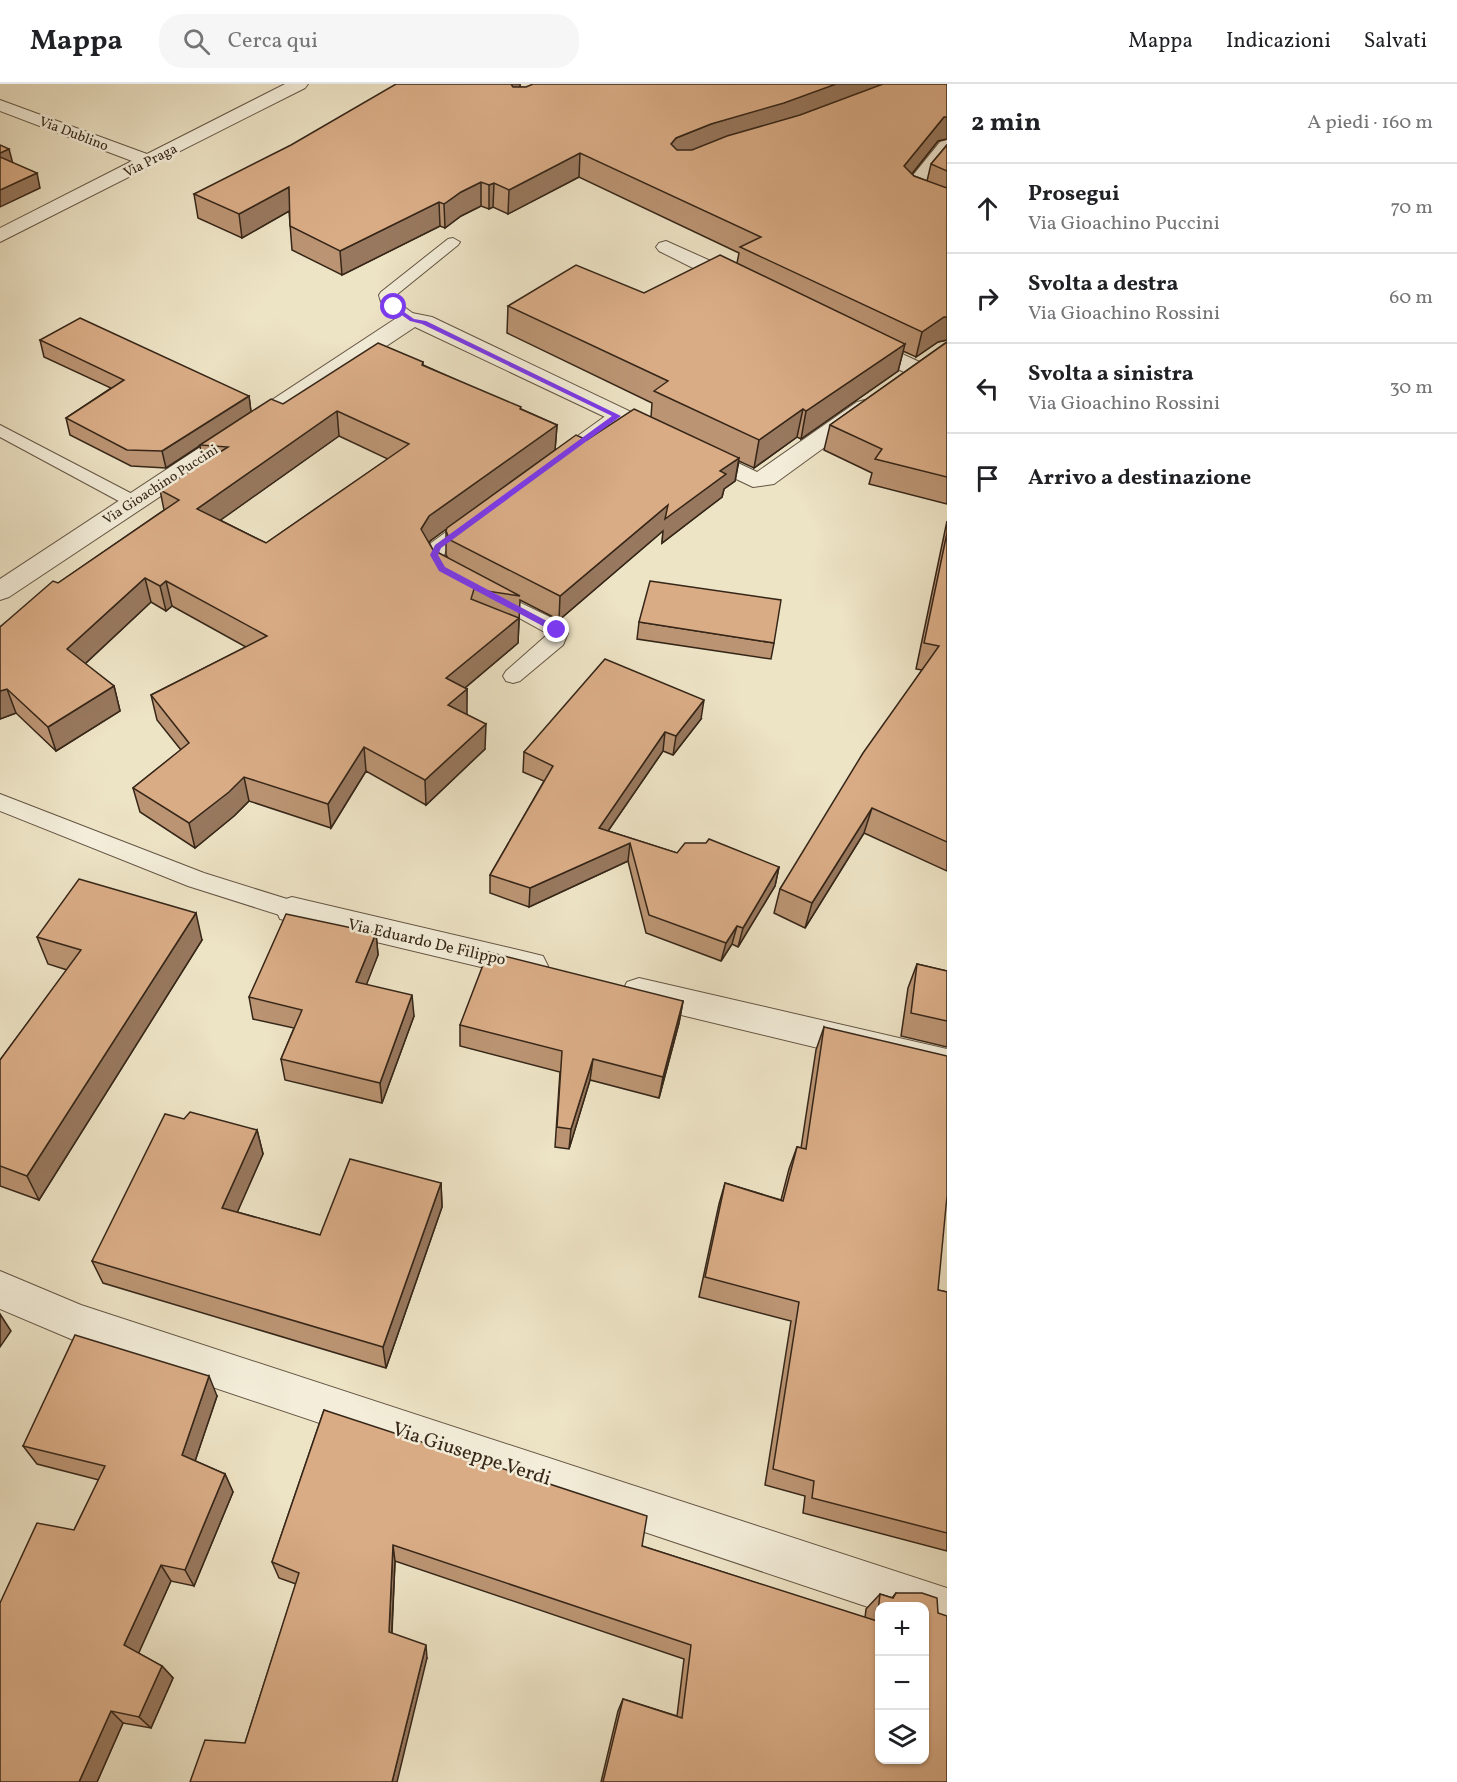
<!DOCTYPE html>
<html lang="it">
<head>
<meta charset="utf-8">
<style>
  :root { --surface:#fff; --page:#f6f6f6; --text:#202124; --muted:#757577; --line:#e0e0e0 }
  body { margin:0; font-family:Vollkorn,serif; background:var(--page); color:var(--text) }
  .controls { position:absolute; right:18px; bottom:18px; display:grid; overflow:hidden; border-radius:12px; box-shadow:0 2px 4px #0004 }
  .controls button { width:54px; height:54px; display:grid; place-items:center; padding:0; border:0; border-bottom:2px solid var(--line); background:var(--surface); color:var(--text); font:30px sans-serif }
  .stop { position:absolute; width:18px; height:18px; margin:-14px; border:4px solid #7c3aed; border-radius:50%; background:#fff }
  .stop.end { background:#7c3aed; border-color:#fff; box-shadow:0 2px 6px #0008 }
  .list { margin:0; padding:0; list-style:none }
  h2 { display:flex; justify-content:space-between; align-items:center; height:78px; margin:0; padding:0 24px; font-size:26px }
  h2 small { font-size:20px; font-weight:400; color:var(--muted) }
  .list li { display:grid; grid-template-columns:39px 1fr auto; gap:18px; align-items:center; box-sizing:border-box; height:90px; padding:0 24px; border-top:2px solid var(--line) }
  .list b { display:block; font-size:22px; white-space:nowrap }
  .list p { margin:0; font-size:20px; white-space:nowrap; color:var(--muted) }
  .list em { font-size:20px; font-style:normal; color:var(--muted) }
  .icon { flex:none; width:33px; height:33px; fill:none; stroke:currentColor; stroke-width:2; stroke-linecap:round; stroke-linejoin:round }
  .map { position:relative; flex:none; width:947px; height:1698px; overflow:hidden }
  header { display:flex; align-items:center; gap:36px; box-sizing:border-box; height:84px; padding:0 30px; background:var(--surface); border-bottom:2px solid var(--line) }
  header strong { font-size:28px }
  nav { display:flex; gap:33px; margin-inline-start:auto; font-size:21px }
  .search { width:420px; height:54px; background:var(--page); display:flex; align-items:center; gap:15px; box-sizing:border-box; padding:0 21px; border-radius:24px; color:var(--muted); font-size:22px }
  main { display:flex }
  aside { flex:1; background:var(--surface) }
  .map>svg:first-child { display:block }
</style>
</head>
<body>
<header>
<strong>Mappa</strong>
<div class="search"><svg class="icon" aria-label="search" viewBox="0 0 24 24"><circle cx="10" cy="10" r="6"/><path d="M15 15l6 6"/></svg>Cerca qui</div>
<nav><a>Mappa</a><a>Indicazioni</a><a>Salvati</a></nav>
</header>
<main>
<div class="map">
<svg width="947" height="1698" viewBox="0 0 947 1698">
  <rect width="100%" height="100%" fill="#ede3c5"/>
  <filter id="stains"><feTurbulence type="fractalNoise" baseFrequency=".00333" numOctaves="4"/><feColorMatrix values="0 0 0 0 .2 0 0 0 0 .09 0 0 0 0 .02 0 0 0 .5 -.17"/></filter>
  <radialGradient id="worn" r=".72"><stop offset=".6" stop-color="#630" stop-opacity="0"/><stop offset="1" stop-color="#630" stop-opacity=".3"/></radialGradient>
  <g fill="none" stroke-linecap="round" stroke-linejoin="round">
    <g stroke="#645543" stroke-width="2">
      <g id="service">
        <path d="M453,154l7,4 -2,3 -63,51 1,5 22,16 2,3 -2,3c-15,4 -37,-14 -39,-28l2,-3 67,-53z"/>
        <path d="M617,327l6,1 3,4 -3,4 -57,41h-12l-3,-4 3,-4 57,-41z"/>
        <path d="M0,341l140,73 3,4 -3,4h-12l-128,-69z"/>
        <path d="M472,432l7,2 2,4 -2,4 -33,24 -2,5 5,10 14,10 -3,4c-19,5 -28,-10 -36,-24l7,-12 34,-25z"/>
        <path d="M492,505l68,33 8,11 -5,12 -43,36 -7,2 -7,-2 -3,-5 3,-5 42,-37 -63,-35 -3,-4 3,-4z"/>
        <path d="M0,710l204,79 96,30 4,7 -4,7 -8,2 -104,-33 -188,-75z"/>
      </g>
    </g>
    <g stroke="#645543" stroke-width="2">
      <g id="minor">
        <path d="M285,0h23l-3,4 -305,154v-14l132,-67 -132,-50v-11l147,54z"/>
        <path d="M947,56v18l-25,31 25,10v13l-38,-14 -8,-8 39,-48z"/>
        <path d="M666,157l85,38 3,5 -3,5 -8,1 -8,-1 -76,-38 -3,-4 3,-4z"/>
        <path d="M412,229l20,4 325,155 100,-70 8,-2 8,2 4,5 -4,5 -99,72 -21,3 -338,-160 -406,270 -9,3v-21l395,-260z"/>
        <path d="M859,250l67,31 3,5 -3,5 -8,2 -8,-2 -59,-29 -3,-5 3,-5z"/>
        <path d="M292,813l239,56 12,3 5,10 -5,10 -12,3 -251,-60 -4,-9 4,-9z"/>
        <path d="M639,894l308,71v30l-320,-77 -5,-10 5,-10z"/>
        <path d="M0,1187l81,34 866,283v46l-23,-8v-20h-44v5l-802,-269 -78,-33z"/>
      </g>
    </g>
    <use href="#service" fill="#f3edd9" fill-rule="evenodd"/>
    <use href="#minor" fill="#f3edd9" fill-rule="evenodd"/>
  </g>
  <g fill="#bb9473" stroke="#362618" stroke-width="1.5" fill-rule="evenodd">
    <path d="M520,0v3l418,54 -26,33 2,2 13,5 4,-17 16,-19v195l-9,2 -22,15 -13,-6 -5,20 -97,68 -4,-2 -43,31 -15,-7 -4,20 -11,8 -2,8 -60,46 1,-12 -104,89 -39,-20 -2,43 -53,45 2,1 -1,25 19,35 -59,56 -60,-34 -35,57 -82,-27 -15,15 -39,32 -55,-36 -7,-24 48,-38 -24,-30 -6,-25 95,-48 -74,-41 -6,5 -15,-9 -66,62 29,22 6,25 -64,40 -40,-38 -16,6v-92l58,-44 106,-73 -4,-20 43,-27 -3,-17 -34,22 -35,-2 -61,-31 -4,-17 45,-30 -67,-31 -4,-17 209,56 2,16 32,-8 140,-42v3l134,60 -2,25 32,-10 64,-23 1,-14 -145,-70 1,-27 136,-13 93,-30 2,-10 -160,-76 -71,37 -15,-7 -4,2 -8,-3 -20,10 -16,12 -5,-2 -98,49 -50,-25 -3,-39 -47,27 -44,-20 -4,-24zM339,352l49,23 -122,84 -46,-23zM447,444l-1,3v24l2,3 -15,-8 -4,-8z"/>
    <path d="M947,258v162l-78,-20 3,-11 -48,-23 6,-25z"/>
    <path d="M947,437v350l-83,-38 -59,95 -31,-15 6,-24 142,-219 -6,-1z"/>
    <path d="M639,538l135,21 -3,16 -134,-20z"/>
    <path d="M701,635l-28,36 -10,-4 -55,80 69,22 102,14 -4,19 -37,61 -6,-3 -11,17 -75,-28 -18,-72 -99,46 -39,-14v-18l54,-94 -21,-9 1,-20z"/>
    <path d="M376,849l2,22 -12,29 48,32 -32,87 -97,-23 -4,-21 13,-31 -41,-9 -4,-22z"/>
    <path d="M37,853l165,3 -163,260 -39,-14v-126l67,-90 -19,-6z"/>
    <path d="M917,880l30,7v76l-46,-11 7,-48z"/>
    <path d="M683,917l-4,22 -20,75 -69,-18 -21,69 -14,-2 5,-75 -100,-26v-21z"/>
    <path d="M824,943l114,263 9,2v259l-144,-38 2,-17 -40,-11 26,-164 -92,-24 20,-93 6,-21 56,17 8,-31 8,-22 4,1 15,-98z"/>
    <path d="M184,1035l73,11 6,24 -26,58 83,23 121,-52 1,24 -56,161 -283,-85 -11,-22z"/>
    <path d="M217,1312l-22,65 30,13 8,18 -39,94 -23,-5 -33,72 24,13 11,12 -22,50 -28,-5 -26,59h-97l74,-252 25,-50 -62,-16 -14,-18z"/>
    <path d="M324,1326l318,136 223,72 1,-9 14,-15 12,4 4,-5 42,20 9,169h-346l17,-71 5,-12 54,17 7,-57 -289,-98 -3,72 35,25 -182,85 51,-159 -17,-6 -7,-16z"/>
  </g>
  <g fill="#98785e" stroke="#362618" stroke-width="1.5">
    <path d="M508,0h12v10z"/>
    <path d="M836,0h57l-220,77 -2,-17 5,-6 35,-14z"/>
    <path d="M944,33h3v22l-9,2 -39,49 5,-24z"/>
    <path d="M9,65l4,15 -13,5v-16z"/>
    <path d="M580,69l-1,24 -71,37 1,-24z"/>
    <path d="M37,89l3,15 -40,19v-17z"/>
    <path d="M481,98v24l-20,10 -16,12 -1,-24 17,-12z"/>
    <path d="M494,99l-1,24 -4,2v-24z"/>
    <path d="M289,103l2,23 -49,28 -3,-24z"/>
    <path d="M439,118l1,24 -98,49 -2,-24z"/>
    <path d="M944,233h3v23l-9,2 -22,15 6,-25z"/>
    <path d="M905,260l-7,27 -97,68 5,-28z"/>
    <path d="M249,312l2,16 -85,56 -4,-17z"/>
    <path d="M803,325l-6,28 -43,31 5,-28z"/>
    <path d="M337,327l2,25 -138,98 -4,-25z"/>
    <path d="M557,341l-2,25 -125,91 -8,13 -1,-25 8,-13z"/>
    <path d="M739,374l-4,23 -11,8 -2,8 -60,46 1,-12 -104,89 1,-24 108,-91z"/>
    <path d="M145,494l6,24 -77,72 -7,-25z"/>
    <path d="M166,497l6,25 -6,5 -6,-25z"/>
    <path d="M519,534l-1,25 -71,60 -1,-25z"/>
    <path d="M114,602l6,25 -64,40 -8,-24z"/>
    <path d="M7,605l9,24 -16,6v-28z"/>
    <path d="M467,605v25l-18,15 -1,-24z"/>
    <path d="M704,616l-3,19 -28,36 3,-19z"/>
    <path d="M486,640l-1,25 -59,56 -1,-25z"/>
    <path d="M665,648l-2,19 -66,96 2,-19z"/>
    <path d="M364,663l2,24 -35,57 -3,-24z"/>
    <path d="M244,693l5,24 -15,15 -39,32 -6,-25z"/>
    <path d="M872,724l-8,25 -59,95 7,-25z"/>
    <path d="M630,759l-2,18 -99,46 1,-19z"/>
    <path d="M779,783l-4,19 -37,61 5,-19z"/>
    <path d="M196,829l6,27 -163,260 -12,-24z"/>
    <path d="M737,842l-5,18 -11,17 5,-18z"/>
    <path d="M376,849l2,22 -19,49 -3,-22z"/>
    <path d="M412,911l2,21 -32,87 -2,-20z"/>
    <path d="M683,917l-4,22 -20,75 4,-21z"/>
    <path d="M593,975l-3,21 -21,69 2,-20z"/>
    <path d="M257,1046l6,24 -34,77 -7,-23z"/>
    <path d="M441,1099l1,24 -56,161 -3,-21z"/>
    <path d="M0,1230l11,17 -11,16z"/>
    <path d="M209,1292l8,20 -26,77 -9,-18z"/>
    <path d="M225,1390l8,18 -39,94 -9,-16z"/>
    <path d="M393,1461l2,16 -4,85 -2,-14z"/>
    <path d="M161,1481l10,16 -35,78 -12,-14z"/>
    <path d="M426,1561l1,13 -30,124h-5z"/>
    <path d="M162,1582l11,12 -22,50 -12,-11z"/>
    <path d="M111,1627l12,12 -26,59h-18z"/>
  </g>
  <g fill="#d9ac86" stroke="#362618" stroke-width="1.5" fill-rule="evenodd">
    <path d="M396,0h115l2,3h13l7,-3h303l-52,19 -73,21 -35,14 -5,6 6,6h15l35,-14 73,-21 83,-31h64v33h-3l-40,49 10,10 33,12v129h-3l-22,15 -182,-85 21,-10 -181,-84 -71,37 -15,-7 -5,2 -8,-3 -20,10 -17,12 -5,-2 -99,49 -50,-25 -1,-39 -50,27 -45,-20 97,-49z"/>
    <path d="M0,61l9,4 -9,4z"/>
    <path d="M947,61v26l-16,-7z"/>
    <path d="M0,73l37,16 -37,17z"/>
    <path d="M720,171l185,89 -99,67 -3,-2 -44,31 -105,-49 14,-10 -160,-75 68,-41 68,28z"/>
    <path d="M80,234l169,78 -87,55 -35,-1 -61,-32 58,-38 -84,-40z"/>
    <path d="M947,258v135l-72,-18 7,-10 -52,-24z"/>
    <path d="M378,259l45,19 -1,3 99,42 -1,2 37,16 -128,91 -8,13 12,21 87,46 -46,-7 -3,10 48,19 -73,60 21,11 -19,16 38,19 -61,56 -61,-33 -36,57 -84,-27 -15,15 -40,31 -56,-35 56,-45 -38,-48 116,-59 -101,-55 -6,5 -15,-8 -78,71 47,37 -66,41 -41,-38 -7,2v-64l53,-46 5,2 121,-83 -19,-10 68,-43 -28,-2 71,-46 12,5zM337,327l72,33 -143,99 -69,-34z"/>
    <path d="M634,325l105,49 -19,13 6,3 -61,45 3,-14 -108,91 -110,-56 -4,-9 1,-3 129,-93 11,5z"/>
    <path d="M947,449v309l-75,-34 -60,95 -32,-14 83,-136 76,-107 -15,-3z"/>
    <path d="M650,497l131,19 -7,43 -135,-21z"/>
    <path d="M605,575l99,41 -28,36 -11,-4 -66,96 78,25 8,-10h21l3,-4 70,28 -36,61 -6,-2 -11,17 -77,-28 -19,-72 -100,45 -40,-13 63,-109 -29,-14z"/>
    <path d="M79,795l117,34 -169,263 -27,-10v-106l81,-110 -44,-13z"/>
    <path d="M286,830l90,19 -20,49 56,13 -32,88 -99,-24 21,-49 -53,-13z"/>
    <path d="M488,868l195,49 -20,76 -70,-18 -22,70 -14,-2 5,-76 -102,-26z"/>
    <path d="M917,880l30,7v50l-36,-8z"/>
    <path d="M824,943l123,29v140l-9,94 9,2v241l-135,-35 2,-17 -41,-12 26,-167 -94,-25 20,-94 58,18 14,-54 9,2z"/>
    <path d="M190,1028l67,18 -35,78 98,27 30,-76 91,24 -58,164 -291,-86 73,-147 19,5z"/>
    <path d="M75,1251l134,41 -27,79 43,19 -40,96 -24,-5 -37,80 38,21 -23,51 -28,-6 -32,71h-79v-179l37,-80 37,7 31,-64 -82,-20z"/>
    <path d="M324,1326l323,106 -5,30 235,75 3,-27 13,4 3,-5h26l15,5 1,15 9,3v166h-344l20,-83 59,19 9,-73 -298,-100 -4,87 37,13 -34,137h-202l15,-42 40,3 54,-170 -27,-11zM879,1522h45v154h-45z"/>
  </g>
  <path fill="#7c3aed" d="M394,221l20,14 12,2 195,95 -180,132 -3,7 7,12 115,61v4h-6l-115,-61 -9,-16 5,-10 177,-129 -190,-92 -12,-3 -18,-13z"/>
  <g text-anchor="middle" stroke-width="5" stroke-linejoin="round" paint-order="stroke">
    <g font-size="14" fill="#362618" stroke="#f3edd9">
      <text transform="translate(74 49) rotate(21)" y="5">Via Dublino</text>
      <text transform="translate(150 76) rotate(-27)" y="5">Via Praga</text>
      <text transform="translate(160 400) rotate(-33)" y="5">Via Gioachino Puccini</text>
    </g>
    <g font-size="16" fill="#362618" stroke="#f3edd9">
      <text transform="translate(427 857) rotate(13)" y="6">Via Eduardo De Filippo</text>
    </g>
    <g font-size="20" fill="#362618" stroke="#f3edd9">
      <text transform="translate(472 1369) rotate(18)" y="7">Via Giuseppe Verdi</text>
    </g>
  </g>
  <rect width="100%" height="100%" filter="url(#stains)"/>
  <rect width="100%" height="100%" fill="url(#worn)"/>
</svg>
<div class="controls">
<button>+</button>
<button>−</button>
<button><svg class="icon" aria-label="layers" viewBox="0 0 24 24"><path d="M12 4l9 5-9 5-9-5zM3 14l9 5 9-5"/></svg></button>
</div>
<div class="stop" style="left:394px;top:223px"></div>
<div class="stop end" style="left:557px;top:546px"></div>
</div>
<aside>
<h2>2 min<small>A piedi · 160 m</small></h2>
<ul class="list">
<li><svg class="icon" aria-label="ahead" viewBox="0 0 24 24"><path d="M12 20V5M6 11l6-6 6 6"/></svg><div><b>Prosegui</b><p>Via Gioachino Puccini</p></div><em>70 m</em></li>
<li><svg class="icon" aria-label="right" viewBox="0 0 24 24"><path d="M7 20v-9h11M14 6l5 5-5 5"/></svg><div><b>Svolta a destra</b><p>Via Gioachino Rossini</p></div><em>60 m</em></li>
<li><svg class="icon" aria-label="left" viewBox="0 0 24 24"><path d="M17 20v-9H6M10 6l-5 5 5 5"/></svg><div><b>Svolta a sinistra</b><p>Via Gioachino Rossini</p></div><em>30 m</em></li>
<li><svg class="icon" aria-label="arrive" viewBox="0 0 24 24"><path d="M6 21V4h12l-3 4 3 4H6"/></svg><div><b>Arrivo a destinazione</b></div></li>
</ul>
</aside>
</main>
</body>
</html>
